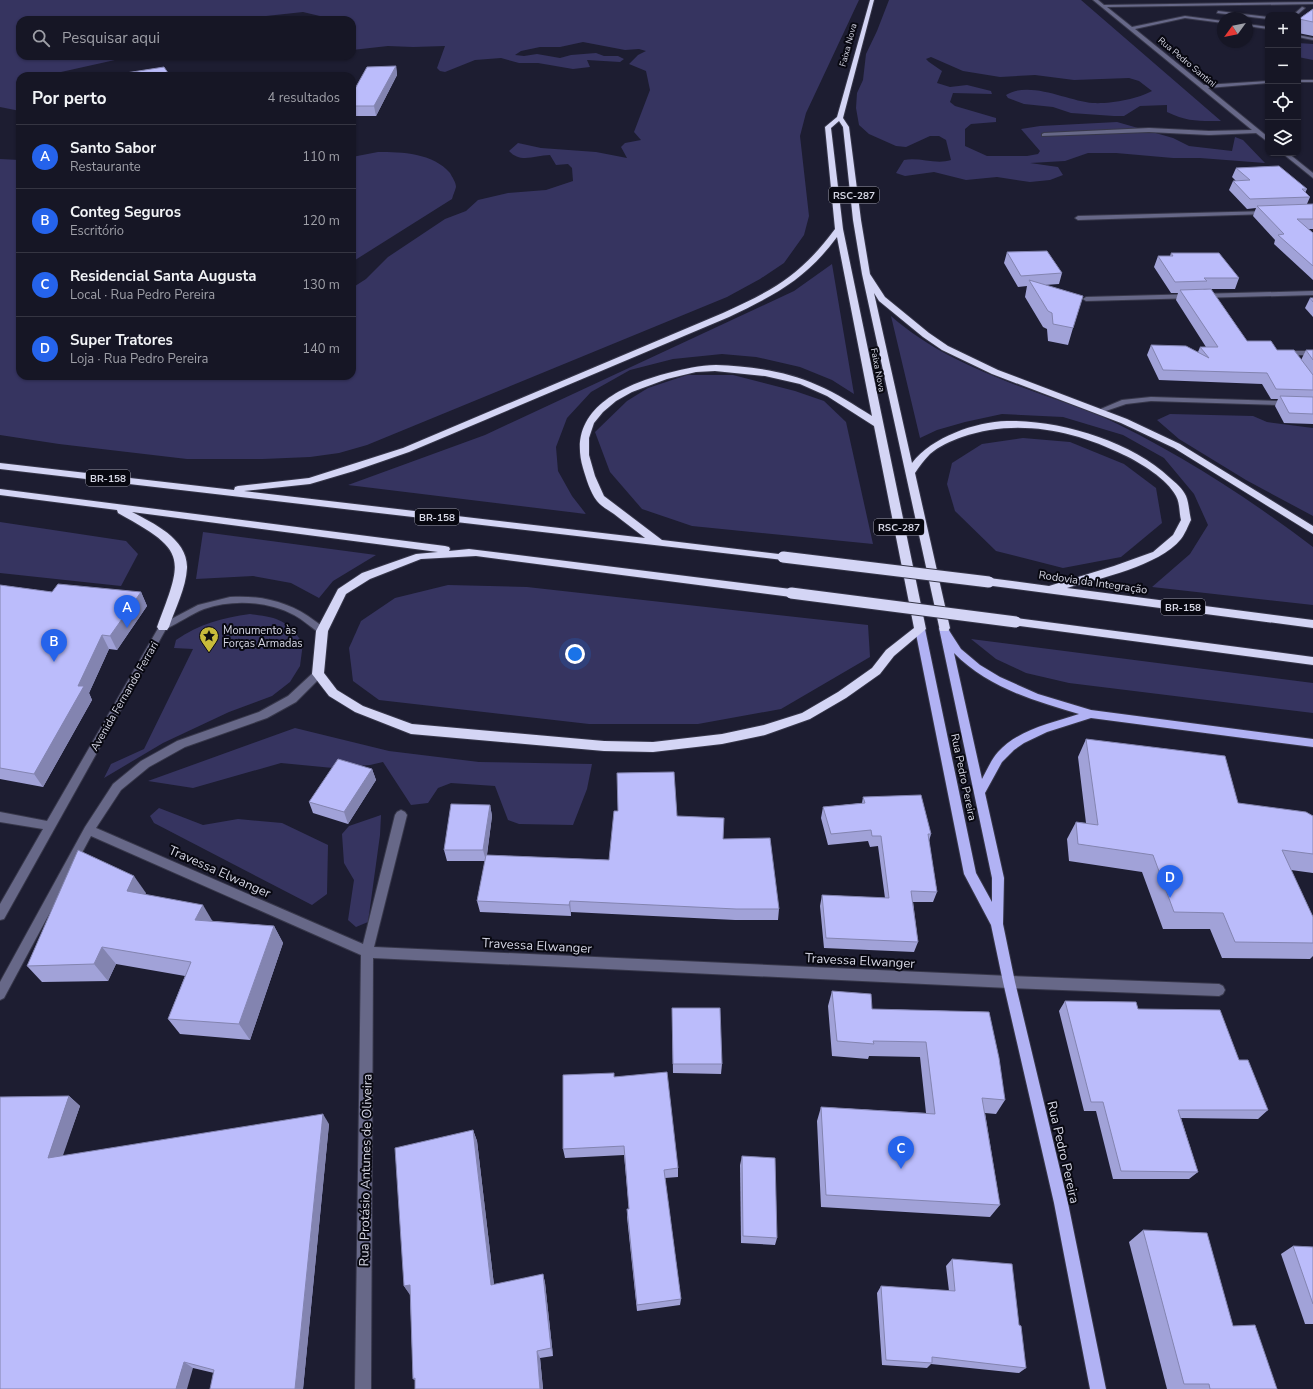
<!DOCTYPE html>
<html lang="pt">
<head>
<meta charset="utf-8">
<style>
  :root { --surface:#161625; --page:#1f1f2d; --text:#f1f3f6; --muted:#9e9fa7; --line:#353542; --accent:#2563eb }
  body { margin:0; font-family:"Nunito Sans",sans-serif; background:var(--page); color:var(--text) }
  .controls { position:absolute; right:12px; top:12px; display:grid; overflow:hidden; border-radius:8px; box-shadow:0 1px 3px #0004 }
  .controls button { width:36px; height:36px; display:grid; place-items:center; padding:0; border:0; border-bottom:1px solid var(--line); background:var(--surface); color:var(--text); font:20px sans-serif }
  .compass { position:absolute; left:1217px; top:12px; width:36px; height:36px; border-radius:50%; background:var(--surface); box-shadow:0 1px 3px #0004; rotate:237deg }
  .you { position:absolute; left:575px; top:654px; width:14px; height:14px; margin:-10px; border:3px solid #fff; border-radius:50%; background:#1a73e8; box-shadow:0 0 0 6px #1a73e833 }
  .badge { display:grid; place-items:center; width:26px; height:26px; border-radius:50%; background:var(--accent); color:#fff; font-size:13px; font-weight:700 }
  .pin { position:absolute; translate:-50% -33px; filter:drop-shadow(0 1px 2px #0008) }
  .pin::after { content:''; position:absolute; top:21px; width:14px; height:12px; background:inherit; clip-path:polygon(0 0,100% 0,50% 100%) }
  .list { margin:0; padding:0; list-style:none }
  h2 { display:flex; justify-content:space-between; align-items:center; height:52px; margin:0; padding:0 16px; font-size:17px }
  h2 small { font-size:13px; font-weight:400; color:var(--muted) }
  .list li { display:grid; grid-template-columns:26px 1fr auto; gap:12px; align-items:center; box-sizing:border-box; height:64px; padding:0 16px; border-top:1px solid var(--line) }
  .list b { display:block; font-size:15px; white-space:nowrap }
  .list p { margin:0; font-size:13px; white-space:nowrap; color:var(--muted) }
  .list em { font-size:13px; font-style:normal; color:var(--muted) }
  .icon { flex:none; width:22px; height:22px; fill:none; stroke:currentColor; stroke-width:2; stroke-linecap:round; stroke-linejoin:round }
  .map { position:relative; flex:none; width:1313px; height:1389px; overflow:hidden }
  .search { position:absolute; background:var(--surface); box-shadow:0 1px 3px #0004; left:16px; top:16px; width:340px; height:44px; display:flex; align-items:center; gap:10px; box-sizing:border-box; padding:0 14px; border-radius:12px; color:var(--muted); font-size:15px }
  .panel { position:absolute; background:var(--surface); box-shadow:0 1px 3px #0004; left:16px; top:72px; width:340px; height:308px; border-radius:12px }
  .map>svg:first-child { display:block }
</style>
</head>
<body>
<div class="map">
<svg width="1313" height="1389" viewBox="0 0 1313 1389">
  <rect width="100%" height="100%" fill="#1d1d31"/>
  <g fill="#363460">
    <path d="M0,0h859l-53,113 -6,23 9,80 -5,19 -20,28 -24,16 -33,18 -360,148 -28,8 -29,4 -47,2h-76l-128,-15 -59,-9v-276l20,1v216h332v-88l14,-9 22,-22 57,-38 21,-8 12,-11 30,-7 38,-3 27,-9 -1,-13 -4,-4 -12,1 -6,-10c-15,0 -29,9 -41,-4l9,-8 23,5 55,4 31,6 -6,-11 4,-4 16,-3 -7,-8 16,-42 -4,-19 -17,-7 9,-9 8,-4 -7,-2 -14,1 -42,-8 -23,5h-20l-19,4 -6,4 9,1 13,-2 23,4 11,-3 25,-2 8,3h14l6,3 -4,3 -33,-2 3,7 -17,2 -35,-6h-19l-18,-5 -26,2 -30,12 -5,-1 -3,-3 8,-22 -32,1 -25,-1 -36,4v-30h-23l-5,-3 -21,-5 -46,5 -4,3h-233v36h113l-90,20h-23v35l-20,-4z"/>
    <path d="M889,0h192l140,121c-22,0 -33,1 -54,-9v-7l-27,1 -16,10h-10l-43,-3 -18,-6 -29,-3 -16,-6 -2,-3c24,-15 62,6 87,8 17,1 45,-4 59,-12l-13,-10 -10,-3 -55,2 -39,-5 -35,2 -37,-6 -32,-14 -5,2 3,3 13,9 -5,12 13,4 17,-2 24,6 1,3 -39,-1 -3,9 5,4 41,12v4l-25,2 -6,5v17l22,10h40l11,-2 2,-3 -19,-22 19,-3 77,-4 56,16 16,8 43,5 3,-14 8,3 22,23 -65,-5h-27l-57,-5h-28l-23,8 -35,2 28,4 5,8 -13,5 -20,2 -33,-5 -31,3 -32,-8 -29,4 -9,-3 8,-13c16,-3 32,5 47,0l-5,-20 -7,-4h-9l-24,11 -10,-1 -27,-12 -10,-9 -3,-17 1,-15 6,-13 3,-26 11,-23z"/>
    <path d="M1298,43l15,1v16l-15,-3z"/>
    <path d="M378,152c24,0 55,1 72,21 2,4 6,9 6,14 -1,4 -3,8 -4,12l-100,63v-105z"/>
    <path d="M832,264l22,130 -22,-14 -32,-13 -44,-10 -34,-3 -49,5 -43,11 -39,22 -24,26 -11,29 2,24 14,25 14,18 -238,-29 137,-50 309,-144z"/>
    <path d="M891,316c44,39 100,60 155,80 17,6 35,11 51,18 77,36 149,82 216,133v58l-161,-18 38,-33 18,-29 -14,-31 -30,-36 -41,-23 -60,-18 -61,-3 -37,8 -28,8 -17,8z"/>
    <path d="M687,375h46l62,16 29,10 22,21 27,122 -181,-18 -50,-17 -32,-37 -15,-40 32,-31 21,-13z"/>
    <path d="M1170,414l83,2 14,6 46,6v88l-67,-36 -67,-41 -22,-19z"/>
    <path d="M1023,438l47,4 54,22 32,24 6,35 -41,34 -58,11 -67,-17 -41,-40 -8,-27 5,-21 30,-19z"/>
    <path d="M0,522l126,19 12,13 -17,32 -121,-13z"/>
    <path d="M203,532l173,23 -43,26 -14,17 -28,-15 -38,-7 -57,3z"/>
    <path d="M448,585l79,2 341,38 2,32 -89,52 -83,15h-109l-210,-24 -26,-19 -4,-33 12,-27 34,-23z"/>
    <path d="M250,614c29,4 35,5 53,29l-3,23 -10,16 -18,14 -43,16 -66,31 -59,35 7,-14 33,-15 49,-100 -19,-1 2,-8c23,-16 46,-22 74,-26z"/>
    <path d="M971,639l342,44v30l-244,-30 -43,-10 -30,-14z"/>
    <path d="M295,728l94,23 90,11 113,2 -5,25 -14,36 -54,-1 -11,-4 -13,-34 -44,-3 -13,5 -10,15 -17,2 -28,-43 -13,3 -37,3 -52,-5 -88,25 -45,-7z"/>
    <path d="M159,808l44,17 35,-6 44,4 46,22 -1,49 -15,11 -158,-82 -4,-7z"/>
    <path d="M381,815l-1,20 -12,87 -12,5 -8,-7 6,-40 -10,-17 -2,-29 7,-8z"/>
  </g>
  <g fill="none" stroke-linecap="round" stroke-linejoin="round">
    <g stroke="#37374a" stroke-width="2">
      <g id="minor">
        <path d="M1093,0h5l6,5 209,-3v2l-206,3 25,20 53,-11 38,5v2l-38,-5 -50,11 69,56 64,-4v2l-60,5 60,49v5l-12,-9 -47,2 -60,-3 -107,4v-2l2,-1 105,-5 60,3 43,-1z"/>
        <path d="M1302,7l3,1 -8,7h-4z"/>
        <path d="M1218,11l50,6v2l-51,-6z"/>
        <path d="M1247,24l21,3v2l-21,-3z"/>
        <path d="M1298,35l15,3v2l-15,-3z"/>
        <rect x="1298" y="80" width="15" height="2"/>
        <path d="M1282,153h6l25,20v5z"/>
        <path d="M1269,211l1,1 -3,2 -189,6 -3,-2 3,-2z"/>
        <path d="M1313,291v4l-227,6 -3,-2 3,-2z"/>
        <path d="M1287,351h26v4h-18l3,4 -4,2h-3l-5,-8z"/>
        <path d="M1151,397l162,5v4l-162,-5 -25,3 -26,9 -4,-2 26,-11z"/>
        <path d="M230,597c31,-2 60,5 85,24 4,3 9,6 12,10l-5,3 -3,-1c-8,-6 -16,-13 -25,-18 -27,-14 -61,-16 -90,-6 -13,5 -25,14 -38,20l-162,290 -4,1v-16l43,-75 -43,-7v-10l47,9 113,-196 38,-20z"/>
        <path d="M318,670l5,4 -2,3 -25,25 -29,16 -82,29 -36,20 -28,23 -25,38 267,116 32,-129 2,-3 4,-2 4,2 2,3 -33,132 635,29 210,8 4,2 2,4 -2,4 -4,2 -210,-8 -636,-30 -2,431h-16l6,-434 -270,-119 -87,162 -4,2v-18l85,-155 28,-43 28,-23 36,-20 82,-29 29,-16 27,-25z"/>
      </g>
    </g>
    <g stroke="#37374a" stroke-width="2">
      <path id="major" d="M944,625l3,1 3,6 11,17 19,16 20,12 38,17 53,16 222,29v8l-222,-29 -44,14 -23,11 -10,7 -12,12 -17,31 19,85 -1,46 12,58 53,221 38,186h-16l-36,-186 -51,-221 -12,-57 -27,-51 -49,-245 5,-3 5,3 51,244 16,29v-24l-53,-250zM954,653c33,34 80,48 125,61 -28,9 -61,16 -81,38 -7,8 -11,18 -16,27z"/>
    </g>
    <g stroke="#37374a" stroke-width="2">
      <g id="highway">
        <path d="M870,0h4l-31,118 6,9 12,93 9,54 15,23 44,36 19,13 50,24 129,49 53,25 133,82v8l-139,-86 -53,-25 -129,-49 -50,-24 -19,-13 -44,-36 -5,-8 38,170c20,-26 63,-41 95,-42 53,-1 124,20 163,57 6,5 13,11 16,18 3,7 3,16 5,24 -3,6 -6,14 -10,19 -22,27 -81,39 -114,49l246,32v8l-328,-43 -1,-3 1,-3 4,-1 60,8 65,-20 39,-14 20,-17 8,-15c-2,-8 -1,-17 -5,-24 -9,-17 -35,-33 -52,-41 -50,-25 -108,-37 -162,-18 -11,4 -23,9 -32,17 -6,6 -11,13 -15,19l35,155 -2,3h-8l-78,-357 -9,-54 -10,-93 -4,-6 -8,7 12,101 83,400 -32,27 -14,18 -34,24 -36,21 -45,16 -43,9 -69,8 -49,-1 -193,-17 -56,-22 -26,-16 -17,-22 4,-43 22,-42 24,-16 54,-19 22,-2 -306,-40c21,11 56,27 55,56 -1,20 -12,41 -18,59l-2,3h-8l-2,-3c27,-71 30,-76 -39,-114l-1,-3 -117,-15v-6l445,57 4,1 1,2 -1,2 20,-2 322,40 4,1 1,3 -1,3 -4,1 -315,-41 -55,3 -51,20 -24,15 -18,37 -4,42 13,17 26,16 49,18 192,17 49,1 69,-8 42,-9 38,-12 36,-21 34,-24 14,-18 28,-22 -40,-202 -47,-30 -27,-12 -35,-8 -50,-5 -19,1 -29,7 -35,13 -16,9 -13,11 -9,11 -5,15v17l6,21 9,20 58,44 125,15 1,2 -1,2 -4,1 -783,-91v-6l234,27 1,-3 3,-1 71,-8 94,-30 320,-135c51,-23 78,-38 112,-84l-10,-102 12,-10zM837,237l35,179c-18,-11 -35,-23 -55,-31 -30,-14 -68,-19 -101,-20 -16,0 -32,4 -48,8 -46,12 -102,37 -85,95 3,10 7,24 14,33 4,5 11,9 17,13 10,8 21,16 31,24l-401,-47 66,-7 44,-13 55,-19 320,-135c46,-22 77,-38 108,-80z"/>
        <path d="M1016,618l297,39v8l-301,-40 -2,-3 2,-3z"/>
      </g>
    </g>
    <use href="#minor" fill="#676888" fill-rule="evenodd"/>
    <use href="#major" fill="#b1b2f4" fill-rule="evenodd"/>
    <use href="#highway" fill="#d4d5f5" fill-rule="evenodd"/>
    <g stroke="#37374a" stroke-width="13" stroke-linecap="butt">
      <g id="highway-bridge">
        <path d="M783,557l206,25"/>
        <path d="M791,593l225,29"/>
      </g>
    </g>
    <use href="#highway-bridge" stroke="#d4d5f5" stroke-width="11"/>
  </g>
  <g fill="#a1a2d8">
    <path d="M1313,9v27l-15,-3v-12l1,-2z"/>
    <path d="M396,66l1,9 -21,41h-24v-22z"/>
    <path d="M1236,168l71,21 -2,4 5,4 -3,7h6v25h-5l5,4v47l-39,-36 1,-4 -22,-24 3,-8 -9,1 -18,-19 4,-9h3l-4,-4z"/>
    <path d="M1007,252l55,21 -3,11 -14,1 28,43 -5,17 -20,-4 -1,-12 -4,-2 -18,-30 2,-11 -9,1 -14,-24z"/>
    <path d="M1171,253l68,25 -4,11h-31l-1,1 44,51 30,9 24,10 5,-10h7v74l-29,-1 -9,-17 3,-7h-7l-9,-15 -103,-4 -12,-25 4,-10 47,7 2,-5h6l-30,-47 2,-7h-7l-17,-26 4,-11h12z"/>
    <path d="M1310,298h3v19l-8,-9z"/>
    <path d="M0,585l52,7h89l6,14 -30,44 -8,-1 -20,44 3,7 -49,87 -43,-8z"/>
    <path d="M1086,739l152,64 75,13v57l-22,-3 22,47v39l-3,3 -88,-1 -12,-29h-47l-21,-57 -73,-11 -2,-22 9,-17 10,1 -8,-66z"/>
    <path d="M372,769l4,11 -28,44 -35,-11 -4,-11z"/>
    <path d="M863,797l68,37 -2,7 8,51 -4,10h-20l5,40 -4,10 -90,-4 -4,-42 2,-11 63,3 -7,-52 -8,1 -2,-6 -40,4 -7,-27 2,-11 39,-4z"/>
    <path d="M490,805l2,11 -5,39 122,5 68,-44 46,23 56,70 -1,11h-43l-164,-8v4l-91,-4 -3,-11 8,-40h-38l-3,-11z"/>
    <path d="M146,893l-1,2 68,26 61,5 9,17 -33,97 -70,-6 -12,-15 17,-43 -69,-12 -8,17 -66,1 -15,-16z"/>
    <path d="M832,991l40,18 117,3 16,88 -9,14 -11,-1 15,92 -10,12 -169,-10 -4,-86 4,-14 105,6 -6,-56 -51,-1 -1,3 -36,-3 -4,-50z"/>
    <path d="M1065,1001l73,8 101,51 29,50 -10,9 -77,-1 17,54 -9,7h-76l-17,-68h-12l-25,-100z"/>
    <path d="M672,1008l50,56 -1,10 -48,-1z"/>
    <path d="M615,1077l63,91v9l-13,1 16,121 -1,6 -43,6 -10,-94 2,-8 -5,-54 -59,3 -2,-9z"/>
    <path d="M69,1096l11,10 -18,50 267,-32 -26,265h-93l4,-16 -21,-5 -193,21z"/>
    <path d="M473,1130l4,11 17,144 49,-11 2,9 8,73 -13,2 3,31h-128v-9l-2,-1 -3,-85 -6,-8z"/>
    <path d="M742,1156l35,82 -2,7 -34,-2 -1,-78z"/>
    <path d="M1143,1230l90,96 44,63h-110l-38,-147z"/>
    <path d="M1293,1246l20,1v77h-8l-24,-70z"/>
    <path d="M952,1259l67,66 7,43 -7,5 -88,-9 -4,4 -45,-3 -5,-72 4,-7 68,5 -3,-25z"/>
  </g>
  <g fill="#8384b0">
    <path d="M396,66l1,9 -21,41 -2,-10z"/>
    <path d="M141,592l6,14 -30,44 -7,-14z"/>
    <path d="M102,635l7,14 -20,44 3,7 -49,87 -9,-13z"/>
    <path d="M372,769l4,11 -28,44 -4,-12z"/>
    <path d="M490,805l2,11 -6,45 -3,-11z"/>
    <path d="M134,876l12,17 -7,16 -12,-18z"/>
    <path d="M570,901l1,11v4l-2,-11z"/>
    <path d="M203,905l10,17 -18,-2z"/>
    <path d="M274,926l9,17 -33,97 -11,-16z"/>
    <path d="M102,947l14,17 -8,17 -14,-17z"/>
    <path d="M69,1096l11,10 -21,61 -11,-9z"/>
    <path d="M323,1114l6,10 -26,265h-8z"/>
    <path d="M473,1130l4,11 18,153 -4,-9z"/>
    <path d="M543,1274l2,9 8,73 -2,-8z"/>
    <path d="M410,1285v10l-6,-9z"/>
    <path d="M537,1351l3,7 3,31h-3z"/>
    <path d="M184,1362l9,6 -6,21h-11z"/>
  </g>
  <g fill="#bbbcfb" stroke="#8384b0">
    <path d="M1313,9v13l-14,-3z"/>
    <path d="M396,66l-22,40h-22v-12l15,-27z"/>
    <path d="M164,67l6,9h-56l-1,-1z"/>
    <path d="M1279,166l28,23h-5l8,8 -60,2 -17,-18 17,-1 -14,-12z"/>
    <path d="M1313,204v15h-16l16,14v33l-35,-31 6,-1 -27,-28z"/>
    <path d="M1047,251l15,22 -41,3 -14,-24z"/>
    <path d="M1171,253h48l20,25h-35l3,3 -32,1 -17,-26h15z"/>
    <path d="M1029,280l54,16 -10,32 -20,-4 -1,-11 -4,-2z"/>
    <path d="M1211,289l36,52h24l6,9h17l19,25v15l-37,-1 -9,-16 -104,-3 -12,-25 35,1 23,12 -9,-11h18l-38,-57z"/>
    <path d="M1310,298h3v4z"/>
    <path d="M1306,350h7v10z"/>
    <path d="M1280,396l33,1v17l-24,-1z"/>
    <path d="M58,584l83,8 -31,44 -8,-1 -24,51h6l-50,88 -34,-6v-183l52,7z"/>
    <path d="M1086,739l139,17 13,47 68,9 7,4v38l-31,-4 31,67v26l-78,-1 -12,-29 -49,-1 -21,-57 -75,-11 -2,-22 22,3z"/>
    <path d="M338,759l34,10 -28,43 -35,-10z"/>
    <path d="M674,772l3,44 47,2 -1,21 47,-1 9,71h-43l-166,-8 -1,4 -92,-4 9,-46 123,5 5,-49h4l-1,-38z"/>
    <path d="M921,795l10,39h-3l9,58 -26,-1 7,51 -92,-4 -4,-43 67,3 -8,-62h-9l-1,-6 -40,4 -8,-27 42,-4 -2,-6z"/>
    <path d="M451,804l39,1 -7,45h-39z"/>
    <path d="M78,850l56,26 -7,15 76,14 -8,15 79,6 -35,98 -71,-5 23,-57 -89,-15 -8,17 -67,2z"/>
    <path d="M832,991l39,3 1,15 117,3 10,46 6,42 -23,-2 18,107 -174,-10 -5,-88 114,7 -9,-72 -53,-1 1,3 -37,-3z"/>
    <path d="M1065,1001l71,1 2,7 82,1 19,50h9l20,50h-90l20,62 -77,-1 -18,-69h-12z"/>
    <path d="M672,1008h48l2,56h-49z"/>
    <path d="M667,1072l11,96 -14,2 17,129 -44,6 -10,-96h2l-5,-63 -61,3v-74l51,-2v4z"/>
    <path d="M69,1096l-21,62 275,-44 -28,275h-85l4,-19 -30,-8 -8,27h-176v-292z"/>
    <path d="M473,1130l18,155 52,-11 8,74 -14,3 3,38h-125v-11l-2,1 -3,-94 -6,1 -9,-138z"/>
    <path d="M742,1156l33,2 2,80 -34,-2z"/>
    <path d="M1143,1230l64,3 26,93 22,-1 22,64h-67l-1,-5h-25z"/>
    <path d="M1293,1246l20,1v57z"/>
    <path d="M952,1259l60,5 7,61 2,1 5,42 -94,-11v6l-46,-3 -5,-74 74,5z"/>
  </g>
  <defs>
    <g id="sight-pin" transform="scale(1)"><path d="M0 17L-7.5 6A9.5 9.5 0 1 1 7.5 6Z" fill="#c8bb3b" stroke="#080811"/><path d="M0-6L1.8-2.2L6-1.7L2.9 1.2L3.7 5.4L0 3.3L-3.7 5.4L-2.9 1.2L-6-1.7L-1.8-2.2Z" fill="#111"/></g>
  </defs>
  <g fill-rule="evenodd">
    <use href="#sight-pin" x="209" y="636"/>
  </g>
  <g text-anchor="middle" stroke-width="4" stroke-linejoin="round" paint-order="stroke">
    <g font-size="9" fill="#d5d6e4" stroke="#080811">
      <text transform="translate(848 45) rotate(-75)" y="3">Faixa Nova</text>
      <text transform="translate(1187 62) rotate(40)" y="3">Rua Pedro Santini</text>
      <text transform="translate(878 370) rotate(79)" y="3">Faixa Nova</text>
    </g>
    <g fill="#080811" stroke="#9898a5" stroke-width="1">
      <rect x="829" y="187" width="50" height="16" rx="3"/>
      <rect x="86" y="470" width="44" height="16" rx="3"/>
      <rect x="415" y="509" width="44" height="16" rx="3"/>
      <rect x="874" y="519" width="50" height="16" rx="3"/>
      <rect x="1161" y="599" width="44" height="16" rx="3"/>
    </g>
    <g font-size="10" font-weight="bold" fill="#d5d6e4">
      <text x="854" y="199">RSC-287</text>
      <text x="108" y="482">BR-158</text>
      <text x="437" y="521">BR-158</text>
      <text x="899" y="531">RSC-287</text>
      <text x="1183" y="611">BR-158</text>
    </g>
    <g font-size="11" fill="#d5d6e4" stroke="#080811">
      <text transform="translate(1093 582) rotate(8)" y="4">Rodovia da Integração</text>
      <text transform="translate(124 696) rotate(-60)" y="4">Avenida Fernando Ferrari</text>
      <text transform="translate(964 777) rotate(78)" y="4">Rua Pedro Pereira</text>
    </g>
    <g font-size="11" fill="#d5d6e4" stroke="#080811" text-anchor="start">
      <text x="223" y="634">Monumento às<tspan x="223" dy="13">Forças Armadas</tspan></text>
    </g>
    <g font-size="13" fill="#d5d6e4" stroke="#080811">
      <text transform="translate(220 871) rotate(24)" y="5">Travessa Elwanger</text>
      <text transform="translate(537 945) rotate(3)" y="5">Travessa Elwanger</text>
      <text transform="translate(860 960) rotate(3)" y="5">Travessa Elwanger</text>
      <text transform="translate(1064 1152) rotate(77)" y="5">Rua Pedro Pereira</text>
      <text transform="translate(365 1170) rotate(-89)" y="5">Rua Protásio Antunes de Oliveira</text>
    </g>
  </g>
</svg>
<div class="controls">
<button>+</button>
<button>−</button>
<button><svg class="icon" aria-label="locate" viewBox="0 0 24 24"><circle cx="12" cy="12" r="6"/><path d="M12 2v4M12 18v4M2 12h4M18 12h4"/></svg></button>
<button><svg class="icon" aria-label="layers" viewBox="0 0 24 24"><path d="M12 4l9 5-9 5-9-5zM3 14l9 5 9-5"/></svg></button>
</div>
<svg class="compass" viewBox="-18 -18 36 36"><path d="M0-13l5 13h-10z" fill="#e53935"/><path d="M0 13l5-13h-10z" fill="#9e9fa7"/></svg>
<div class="you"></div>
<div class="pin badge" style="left:127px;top:628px">A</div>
<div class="pin badge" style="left:54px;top:662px">B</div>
<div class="pin badge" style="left:901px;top:1169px">C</div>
<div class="pin badge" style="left:1170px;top:898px">D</div>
<div class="search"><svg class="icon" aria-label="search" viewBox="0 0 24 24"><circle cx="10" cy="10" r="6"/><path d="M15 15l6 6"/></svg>Pesquisar aqui</div>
<section class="panel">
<h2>Por perto<small>4 resultados</small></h2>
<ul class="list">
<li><span class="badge">A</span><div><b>Santo Sabor</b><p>Restaurante</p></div><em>110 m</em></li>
<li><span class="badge">B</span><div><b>Conteg Seguros</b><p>Escritório</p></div><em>120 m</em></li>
<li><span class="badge">C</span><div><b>Residencial Santa Augusta</b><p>Local · Rua Pedro Pereira</p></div><em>130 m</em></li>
<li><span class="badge">D</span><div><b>Super Tratores</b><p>Loja · Rua Pedro Pereira</p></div><em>140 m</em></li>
</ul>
</section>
</div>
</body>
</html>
